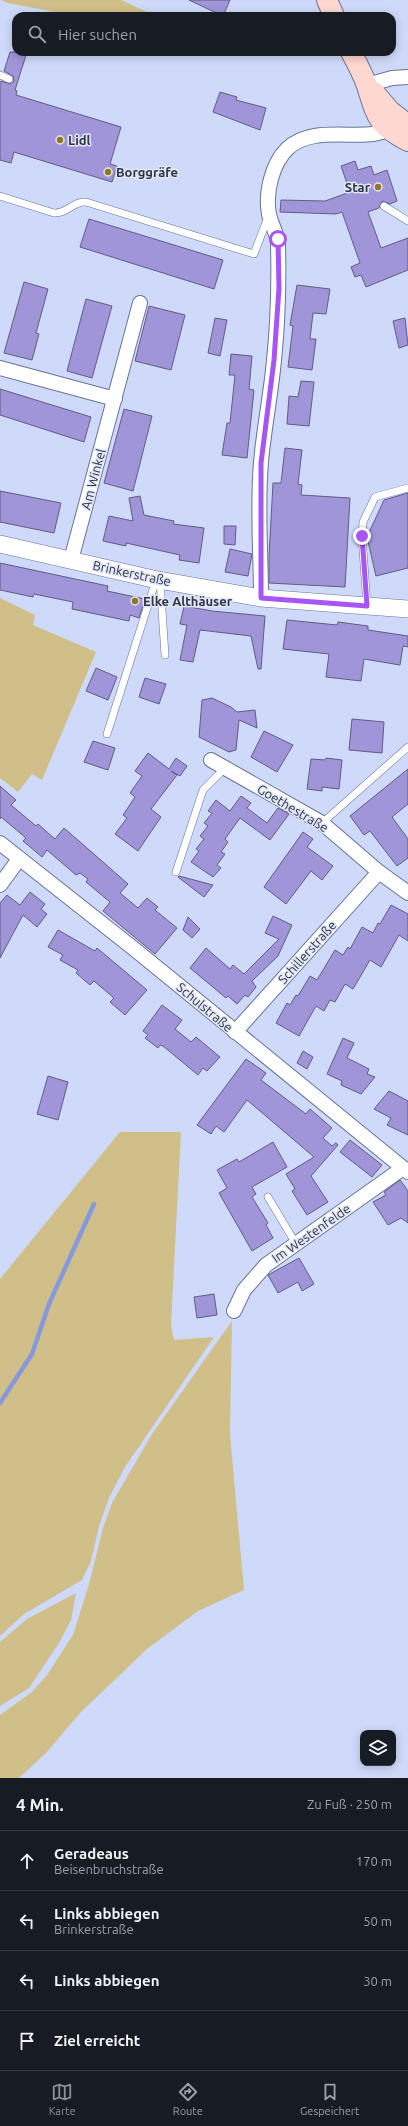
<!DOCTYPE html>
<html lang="de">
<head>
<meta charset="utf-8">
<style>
  :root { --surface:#171b24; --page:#242831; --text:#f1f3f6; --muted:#9ea1a6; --line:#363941; --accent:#8c9099 }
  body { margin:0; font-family:Ubuntu,sans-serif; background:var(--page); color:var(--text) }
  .controls { position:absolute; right:12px; bottom:12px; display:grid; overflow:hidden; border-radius:8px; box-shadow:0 2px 10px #0003 }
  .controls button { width:36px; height:36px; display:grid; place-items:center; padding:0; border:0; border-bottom:1px solid var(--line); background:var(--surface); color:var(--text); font:20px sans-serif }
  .stop { position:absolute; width:12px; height:12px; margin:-9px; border:3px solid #a855f7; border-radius:50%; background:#fff }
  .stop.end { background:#a855f7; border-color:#fff; box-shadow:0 1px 4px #0008 }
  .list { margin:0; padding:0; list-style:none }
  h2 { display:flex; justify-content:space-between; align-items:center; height:52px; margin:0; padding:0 16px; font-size:17px }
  h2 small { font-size:13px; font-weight:400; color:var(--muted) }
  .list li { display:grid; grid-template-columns:26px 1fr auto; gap:12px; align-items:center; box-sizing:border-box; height:60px; padding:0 16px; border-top:1px solid var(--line) }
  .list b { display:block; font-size:15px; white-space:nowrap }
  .list p { margin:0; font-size:13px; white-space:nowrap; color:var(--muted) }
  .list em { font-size:13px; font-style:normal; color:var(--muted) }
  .icon { flex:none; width:22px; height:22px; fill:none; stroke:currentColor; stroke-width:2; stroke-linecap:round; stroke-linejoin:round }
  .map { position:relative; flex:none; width:408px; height:1778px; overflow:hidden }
  .search { position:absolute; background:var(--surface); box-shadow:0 2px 10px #0003; left:12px; right:12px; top:12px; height:44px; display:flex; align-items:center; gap:10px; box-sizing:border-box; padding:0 14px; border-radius:12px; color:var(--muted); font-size:15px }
  .sheet { height:292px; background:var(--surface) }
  nav { display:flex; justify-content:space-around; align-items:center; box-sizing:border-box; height:56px; border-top:1px solid var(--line); background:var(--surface); font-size:11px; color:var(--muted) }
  nav a { display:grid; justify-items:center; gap:2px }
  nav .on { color:var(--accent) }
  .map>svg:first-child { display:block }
</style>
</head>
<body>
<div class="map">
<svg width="408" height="1778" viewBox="0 0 408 1778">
  <rect width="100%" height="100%" fill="#cfdafa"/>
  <g fill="#d1bf8a">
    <path d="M1,0h120l35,16h-80l-68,-13z"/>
    <path d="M0,598l35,17 -2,10 63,27 -54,128 -10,-6 -14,18 -18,-14z"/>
    <path d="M120,1132h61l-10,193 3,15 40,-3 -89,130 -16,31 -10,28 -8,35 -9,19 -58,34 -24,22v-357z"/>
    <path d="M232,1321l-2,113 14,156 -46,21 -51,38 -66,63 -35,41 -27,25h-19v-63l32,-23 15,-17 26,-40 16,-51 14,-56 9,-25 40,-69z"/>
    <path d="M76,1593l-5,27 -12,23 -30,45 -29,18v-64l27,-23z"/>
  </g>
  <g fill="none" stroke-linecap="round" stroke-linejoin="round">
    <path stroke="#8699db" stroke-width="4.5" d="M0,1403l32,-49 17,-50 45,-100"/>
  </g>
  <g fill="#a095d9" stroke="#615c80">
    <path d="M189,0h41l-7,16z"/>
    <path d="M10,52h17l-12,38 2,1 -1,4 105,32 -11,37 7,2 -5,16 -98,-30 -3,11 -11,-3v-77l1,-2 9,3 4,-3 -1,-5 -9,-5z"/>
    <path d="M220,92l17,5 -1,3 30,8 -6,22 -47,-18z"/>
    <path d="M355,161l3,9 13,-4 3,9 13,-5 10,31 -7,3 -8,-3 -3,7 -11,4 13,36 27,-10v32l-42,17 -5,-12 -6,2 -4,-10 9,-4 -18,-51 -6,2 -56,-2 1,-12 44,1 25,-9 -9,-26z"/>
    <path d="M89,219l134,41 -9,29 -134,-42z"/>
    <path d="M24,282l24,7 -12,44 3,1 -7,26 -28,-7z"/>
    <path d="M297,285l33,4 -4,25 -13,-1 -3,26h6l-4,31 -24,-3 5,-41 -3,-1z"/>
    <path d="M86,299l26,7 -20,72 -25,-7z"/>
    <path d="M149,306l36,9 -14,55 -36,-9z"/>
    <path d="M215,318l12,2 -7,36 -12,-3z"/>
    <path d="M405,318l3,27 -9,3 -6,-27z"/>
    <path d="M231,354l21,2 -3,33 5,1 -7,68 -25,-3 5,-32h3l5,-48h-6z"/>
    <path d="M301,381l13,1 -5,44 -22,-2 2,-28 9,1z"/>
    <path d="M0,389l91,28 -7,25 -84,-27z"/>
    <path d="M124,409l28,7 -19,75 -29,-8z"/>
    <path d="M285,448l17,2 -4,34 4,1 -1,10 49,3 -5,89 -76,-4v-26l4,-74h8z"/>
    <path d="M0,491l61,12 -7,30 -54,-11z"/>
    <path d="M408,493v75l-32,8 -9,-39 17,-37z"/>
    <path d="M140,496l4,19 30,6 -1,3 31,4 -5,35 -20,-3 1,-5 -54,-12v3l-23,-5 6,-25 24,5 -4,-23z"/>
    <path d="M224,526h12l-1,19 -11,-1z"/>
    <path d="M230,549l22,5 -4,22 -23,-4z"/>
    <path d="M0,563l108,23 -1,5 38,8 -6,19 -9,-3 -1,6 -57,-12 1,-7 -39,-8 -1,3 -33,-7z"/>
    <path d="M184,606l28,5 53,5 -4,53h-3l-7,-33 -51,-6 -7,32 -13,-2 7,-35 -7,-1z"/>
    <path d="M287,620l50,5 1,-3 30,4v4l40,6v11l-5,-1 -3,19 -36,-6 -3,22 -35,-4 3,-23 -46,-5z"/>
    <path d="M96,668l21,9 -9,23 -22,-9z"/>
    <path d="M145,678l21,6 -7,20 -20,-7z"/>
    <path d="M212,698l19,9 6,5 18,-2 2,18 -18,-8 -3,30 -7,2 -30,-15 3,-37z"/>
    <path d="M352,719l32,3 -2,31 -33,-3z"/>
    <path d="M264,731l29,14 -16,27 -26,-15z"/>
    <path d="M93,741l22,7 -7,22 -24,-8z"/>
    <path d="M148,753l21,16 7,-11 11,8 -7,10 -9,-5 6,4 -26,34 10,8 -23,34 -23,-17 12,-16 -4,-3 12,-18 -5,-4 12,-17 -7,-5z"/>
    <path d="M326,758l16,2 -3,29 -17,-2v4l-15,-2 4,-30 14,1z"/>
    <path d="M408,769v35l-16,13 16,22v19l-11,8 -27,-35 -6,4 -14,-19z"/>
    <path d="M0,786l16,14 -5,5 25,21 2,-2 17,15 9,-11 39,34 25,22 -8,9 18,15 9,-10 11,9 -3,3 22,18 -22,26 -52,-43 7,-9 -24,-20 2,-3 -8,-6 -4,2 -29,-25 -5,7 -19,-16 3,-3 -25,-21 -1,2z"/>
    <path d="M241,796l10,7 -4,5 20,15 11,-15 11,6 -19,26 -30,-22 -15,21 3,3 -7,10 4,2 -8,11 4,3 -8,9 -22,-15 8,-11 -3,-2 8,-10 -4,-3 8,-10 -4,-3 8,-10 -4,-2 8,-11 14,11z"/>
    <path d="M303,832l10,7 -6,8 26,19 -11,14 -11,-9 -25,33 -22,-17z"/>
    <path d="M179,876l34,9 -9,12 -26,-20z"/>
    <path d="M30,892l15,12 -4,5 6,5 -10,13 -14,-12 -23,43v-55l7,-8 13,10z"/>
    <path d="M391,905l17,9v27l-9,-6 -18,32 -11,-7 -17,29 -8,-5 -10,18 -5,-2 -6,11 -8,-5 -17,30 -23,-13 11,-20 3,2 6,-10 2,1 12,-20 7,4 18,-30 8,5 5,-8 2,2 12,-22 11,6 5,-10 2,1z"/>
    <path d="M273,916l19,9 -14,31 -26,25 4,6 -8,10 -3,-2 -8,9 -9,-8 -2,2 -36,-30 16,-20 24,21 3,-4 11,9 35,-35 -14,-6z"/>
    <path d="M188,917l12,12 -8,9 -9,-8z"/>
    <path d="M58,930l37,21 2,-3 50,42 -22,25 -15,-13 4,-4 -20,-17 -4,4 -14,-12 2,-3 -18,-10 3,-5 -15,-8z"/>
    <path d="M162,1005l20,15 -7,9 16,13 5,-5 24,20 -13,14 -4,-3 -5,7 -35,-29 -3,-1 -2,3 -13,-10 3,-3 -5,-4z"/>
    <path d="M343,1038l11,5 -7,15 22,11 -2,5 8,3 -14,17 -20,-9 1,-4 -15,-7z"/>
    <path d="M303,1051l10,6 -6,12 -10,-6z"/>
    <path d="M246,1059l20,14 -5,7 45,34 4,-5 22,19 -9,10 9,8 4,-3 2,2 -27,31 17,26 -21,13 -15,-24 3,-2 -9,-15 28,-17 -67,-57 -23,32 -8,-6 -5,8 -14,-9z"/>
    <path d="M48,1076l20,6 -10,38 -21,-6z"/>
    <path d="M389,1091l19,10v34l-21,-10 4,-7 -17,-9z"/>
    <path d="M350,1140l32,25 -10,12 -32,-25z"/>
    <path d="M273,1142l14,25 -35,20 4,7 -4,3 16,26 -2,2 7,13 -21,13 -33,-58 8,-5 -10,-18 20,-11 2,3z"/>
    <path d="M400,1180l8,11v32l-7,-5 -13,7 -15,-23 13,-7 -2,-3z"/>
    <path d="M299,1258l15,26 -12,7 -4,-9 -20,11 -10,-18z"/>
    <path d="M214,1294l3,21 -20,3 -3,-21z"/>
  </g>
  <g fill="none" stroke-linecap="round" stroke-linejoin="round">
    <g stroke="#687397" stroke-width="8">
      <g id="service">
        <path d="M0,75l9,4"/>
        <path d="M0,196l54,17c13,1 19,-12 32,-11l168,52 14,-37"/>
        <path d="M384,206l24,15"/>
        <path d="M160,580l5,75"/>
        <path d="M367,606l-5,-70 1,-14 12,-25 33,-9"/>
        <path d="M107,734l49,-154"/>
        <path d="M322,823l86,-76"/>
        <path d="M176,872l27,-82 22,-22"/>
        <path d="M268,1197l28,47"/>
      </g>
    </g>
    <g stroke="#687397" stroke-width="16">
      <g id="minor">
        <path d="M367,85l25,-7 16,-1"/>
        <path d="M0,368l115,31"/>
        <path d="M71,560l69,-257"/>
        <path d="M261,598c0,-45 -4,-91 0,-136 3,-34 10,-68 13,-102 4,-38 5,-76 4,-115 0,-11 -7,-20 -9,-31 -4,-21 3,-50 18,-65 30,-29 86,-1 108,-25"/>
        <path d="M211,760l111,63 57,49 29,21"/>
        <path d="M0,843l133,105 275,224"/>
        <path d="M0,885l19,-26"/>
        <path d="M235,1032l144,-160"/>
        <path d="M234,1311l10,-21 22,-25 137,-97"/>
      </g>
    </g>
    <g stroke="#687397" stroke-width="18">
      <path id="tertiary" d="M0,544l153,35 108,19 147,11"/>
    </g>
    <g stroke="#687397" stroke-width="22">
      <g id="secondary">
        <path d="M327,0l7,16"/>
        <path d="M351,52c6,11 12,22 16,34 10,31 10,39 41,55"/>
        <path d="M374,92l16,19 18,14"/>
      </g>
    </g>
    <use href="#service" stroke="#fff" stroke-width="7"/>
    <use href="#minor" stroke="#fff" stroke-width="14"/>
    <use href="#tertiary" stroke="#fff" stroke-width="17"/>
    <use href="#secondary" stroke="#fed7d0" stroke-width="20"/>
  </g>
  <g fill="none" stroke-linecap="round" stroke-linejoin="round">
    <path stroke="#a855f7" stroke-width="5" d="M278,239l1,49 -5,72 -13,103v135l106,8 -5,-70"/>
  </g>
  <g fill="#92771d" stroke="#e2e7f8" stroke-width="1.5">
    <circle cx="60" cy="140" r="4"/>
    <circle cx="108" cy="172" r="4"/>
    <circle cx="378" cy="187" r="4"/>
    <circle cx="135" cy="601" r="4"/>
  </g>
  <g text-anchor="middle" stroke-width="3" stroke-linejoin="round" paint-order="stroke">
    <g font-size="13" font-weight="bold" fill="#303545" stroke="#e2e7f8" text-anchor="start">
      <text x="68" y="145">Lidl</text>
      <text x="116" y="177">Borggräfe</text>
      <text x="370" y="192" text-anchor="end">Star</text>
      <text x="143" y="606">Elke Althäuser</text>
    </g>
    <g font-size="13" fill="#303545" stroke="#e2e7f8">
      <text transform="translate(93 479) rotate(-75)" y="5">Am Winkel</text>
      <text transform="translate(132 573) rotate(12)" y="5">Brinkerstraße</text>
      <text transform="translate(293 808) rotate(31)" y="5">Goethestraße</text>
      <text transform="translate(307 952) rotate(-48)" y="5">Schillerstraße</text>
      <text transform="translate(205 1007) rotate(40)" y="5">Schulstraße</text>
      <text transform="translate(311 1233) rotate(-35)" y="5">Im Westenfelde</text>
    </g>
  </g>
</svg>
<div class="controls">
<button><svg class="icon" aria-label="layers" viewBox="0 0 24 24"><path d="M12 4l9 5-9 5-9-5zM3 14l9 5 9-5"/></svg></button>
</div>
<div class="stop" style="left:278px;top:239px"></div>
<div class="stop end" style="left:362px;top:536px"></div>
<div class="search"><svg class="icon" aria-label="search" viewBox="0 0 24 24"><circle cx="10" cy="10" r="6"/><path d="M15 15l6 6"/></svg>Hier suchen</div>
</div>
<section class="sheet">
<h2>4 Min.<small>Zu Fuß · 250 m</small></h2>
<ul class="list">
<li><svg class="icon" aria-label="ahead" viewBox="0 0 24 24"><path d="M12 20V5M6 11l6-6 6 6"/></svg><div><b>Geradeaus</b><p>Beisenbruchstraße</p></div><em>170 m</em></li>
<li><svg class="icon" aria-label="left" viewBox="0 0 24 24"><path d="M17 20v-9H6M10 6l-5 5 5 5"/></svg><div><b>Links abbiegen</b><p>Brinkerstraße</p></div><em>50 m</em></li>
<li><svg class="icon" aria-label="left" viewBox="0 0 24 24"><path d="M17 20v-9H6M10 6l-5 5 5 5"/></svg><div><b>Links abbiegen</b></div><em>30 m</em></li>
<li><svg class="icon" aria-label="arrive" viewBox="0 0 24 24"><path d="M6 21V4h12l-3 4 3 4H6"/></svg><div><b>Ziel erreicht</b></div></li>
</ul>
</section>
<nav>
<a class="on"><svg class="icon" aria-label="map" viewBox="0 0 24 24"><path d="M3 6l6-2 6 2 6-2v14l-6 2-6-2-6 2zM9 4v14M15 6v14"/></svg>Karte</a>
<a><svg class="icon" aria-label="directions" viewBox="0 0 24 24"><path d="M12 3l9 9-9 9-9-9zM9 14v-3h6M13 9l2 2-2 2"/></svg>Route</a>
<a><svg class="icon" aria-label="saved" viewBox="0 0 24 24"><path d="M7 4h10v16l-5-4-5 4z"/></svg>Gespeichert</a>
</nav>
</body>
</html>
